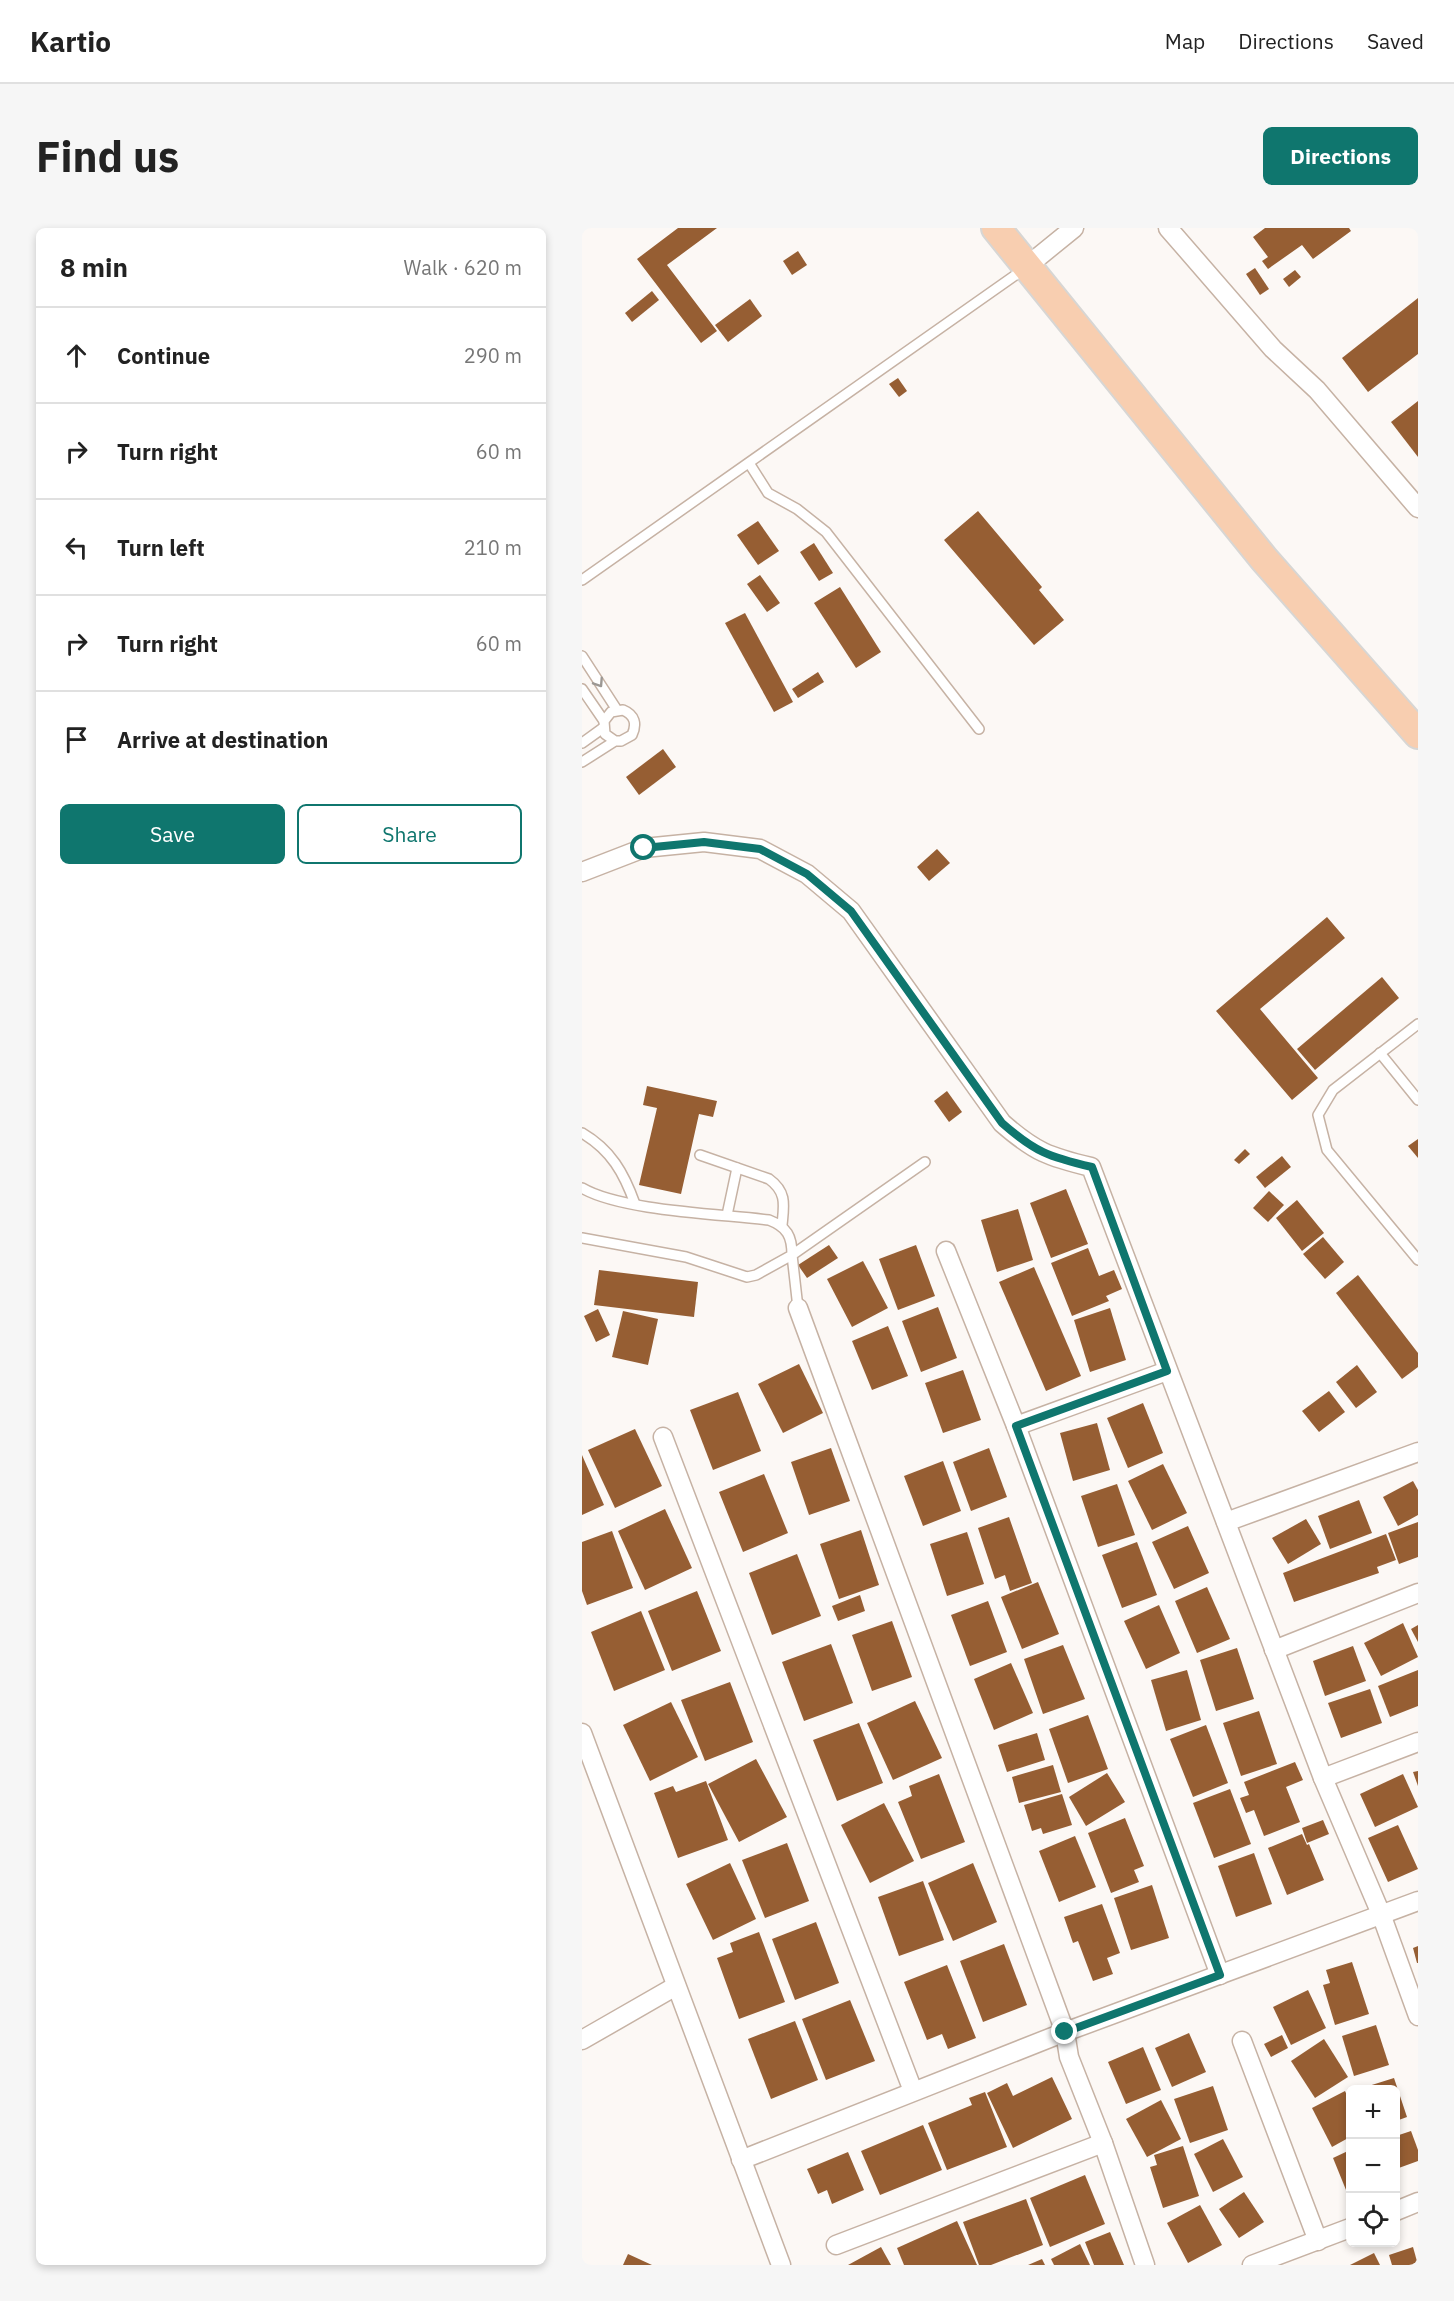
<!DOCTYPE html>
<html lang="en">
<head>
<meta charset="utf-8">
<style>
  :root { --surface:#fff; --page:#f6f6f6; --text:#222; --muted:#767676; --line:#e0e0e0; --accent:#0f766e }
  body { margin:0; font-family:"IBM Plex Sans",sans-serif; background:var(--page); color:var(--text) }
  .controls { position:absolute; right:18px; bottom:18px; display:grid; overflow:hidden; border-radius:9px; box-shadow:0 3px 9px #0003 }
  .controls button { width:54px; height:54px; display:grid; place-items:center; padding:0; border:0; border-bottom:2px solid var(--line); background:var(--surface); color:var(--text); font:30px sans-serif }
  .stop { position:absolute; width:18px; height:18px; margin:-14px; border:4px solid #0f766e; border-radius:50%; background:#fff }
  .stop.end { background:#0f766e; border-color:#fff; box-shadow:0 2px 6px #0008 }
  .list { margin:0; padding:0; list-style:none }
  h2 { display:flex; justify-content:space-between; align-items:center; height:78px; margin:0; padding:0 24px; font-size:26px }
  h2 small { font-size:20px; font-weight:400; color:var(--muted) }
  .list li { display:grid; grid-template-columns:39px 1fr auto; gap:18px; align-items:center; box-sizing:border-box; height:96px; padding:0 24px; border-top:2px solid var(--line) }
  .list b { display:block; font-size:22px; white-space:nowrap }
  .list em { font-size:20px; font-style:normal; color:var(--muted) }
  .actions { display:flex; gap:12px; padding:18px 24px }
  .actions a { flex:1; padding:14px 0; border:2px solid var(--accent); border-radius:9px; text-align:center; font-size:21px; color:var(--accent) }
  .actions .main { background:var(--accent); color:#fff }
  .icon { flex:none; width:33px; height:33px; fill:none; stroke:currentColor; stroke-width:2; stroke-linecap:round; stroke-linejoin:round }
  .map { position:relative; flex:none; width:836px; height:2037px; overflow:hidden; border-radius:9px }
  header { display:flex; align-items:center; gap:36px; box-sizing:border-box; height:84px; padding:0 30px; background:var(--surface); border-bottom:2px solid var(--line) }
  header strong { font-size:28px }
  nav { display:flex; gap:33px; margin-inline-start:auto; font-size:21px }
  .intro { display:flex; align-items:center; justify-content:space-between; box-sizing:border-box; height:144px; padding:0 36px }
  h1 { margin:0; font-size:42px }
  .button { padding:15px 27px; border-radius:9px; background:var(--accent); color:#fff; font-size:21px; font-weight:700 }
  main { display:flex; gap:36px; padding:0 36px }
  aside { flex:1; background:var(--surface); border-radius:9px; box-shadow:0 3px 9px #0003 }
  .map>svg:first-child { display:block }
</style>
</head>
<body>
<header>
<strong>Kartio</strong>
<nav><a>Map</a><a>Directions</a><a>Saved</a></nav>
</header>
<div class="intro"><h1>Find us</h1><a class="button">Directions</a></div>
<main>
<aside>
<h2>8 min<small>Walk · 620 m</small></h2>
<ul class="list">
<li><svg class="icon" aria-label="ahead" viewBox="0 0 24 24"><path d="M12 20V5M6 11l6-6 6 6"/></svg><div><b>Continue</b></div><em>290 m</em></li>
<li><svg class="icon" aria-label="right" viewBox="0 0 24 24"><path d="M7 20v-9h11M14 6l5 5-5 5"/></svg><div><b>Turn right</b></div><em>60 m</em></li>
<li><svg class="icon" aria-label="left" viewBox="0 0 24 24"><path d="M17 20v-9H6M10 6l-5 5 5 5"/></svg><div><b>Turn left</b></div><em>210 m</em></li>
<li><svg class="icon" aria-label="right" viewBox="0 0 24 24"><path d="M7 20v-9h11M14 6l5 5-5 5"/></svg><div><b>Turn right</b></div><em>60 m</em></li>
<li><svg class="icon" aria-label="arrive" viewBox="0 0 24 24"><path d="M6 21V4h12l-3 4 3 4H6"/></svg><div><b>Arrive at destination</b></div></li>
</ul>
<div class="actions"><a class="main">Save</a><a>Share</a></div>
</aside>
<div class="map">
<svg width="836" height="2037" viewBox="0 0 836 2037">
  <rect width="100%" height="100%" fill="#fcf8f5"/>
  <g fill="#965e33">
    <path d="M96,0h39l-50,37 50,66 -16,12 -64,-84z"/>
    <path d="M683,0h84l2,3 -38,28 -11,-14 -34,24 -6,-8 6,-4 -15,-20z"/>
    <path d="M216,23l9,14 -15,10 -9,-14z"/>
    <path d="M673,40l14,21 -9,6 -14,-21z"/>
    <path d="M713,42l6,7 -12,10 -6,-8z"/>
    <path d="M70,63l7,9 -27,22 -7,-9z"/>
    <path d="M836,70v56l-50,38 -26,-34z"/>
    <path d="M168,71l12,17 -34,26 -13,-17z"/>
    <path d="M316,150l9,13 -8,6 -10,-13z"/>
    <path d="M836,173v56l-27,-35z"/>
    <path d="M396,283l64,76 -3,3 25,30 -30,25 -90,-105z"/>
    <path d="M176,293l21,30 -21,14 -21,-30z"/>
    <path d="M232,315l19,30 -14,8 -19,-29z"/>
    <path d="M178,347l20,28 -13,9 -20,-28z"/>
    <path d="M258,359l41,65 -25,16 -42,-65z"/>
    <path d="M163,385l48,89 -19,10 -49,-89z"/>
    <path d="M236,444l6,10 -26,16 -6,-9z"/>
    <path d="M81,521l13,18 -37,28 -13,-18z"/>
    <path d="M355,621l13,14 -21,18 -12,-14z"/>
    <path d="M745,689l18,21 -85,71 58,69 -26,22 -76,-89z"/>
    <path d="M800,749l17,21 -84,72 -18,-21z"/>
    <path d="M65,858l70,15 -4,16 -14,-3 -18,80 -42,-9 18,-77 -14,-3z"/>
    <path d="M365,863l15,21 -13,10 -15,-21z"/>
    <path d="M836,911v19l-10,-12z"/>
    <path d="M663,921l5,5 -11,10 -5,-4z"/>
    <path d="M700,928l9,11 -26,21 -9,-11z"/>
    <path d="M484,961l22,55 -37,14 -21,-55z"/>
    <path d="M687,963l15,14 -16,17 -15,-14z"/>
    <path d="M715,972l27,33 -22,18 -26,-33z"/>
    <path d="M436,981l15,51 -36,12 -16,-52z"/>
    <path d="M741,1009l21,25 -19,17 -22,-25z"/>
    <path d="M247,1017l9,13 -31,20 -9,-13z"/>
    <path d="M334,1017l19,51 -37,14 -19,-51z"/>
    <path d="M506,1020l11,28 15,-6 8,19 -16,7 3,5 -37,15 -21,-53z"/>
    <path d="M281,1033l25,47 -36,19 -25,-48z"/>
    <path d="M452,1039l47,109 -35,15 -47,-109z"/>
    <path d="M17,1042l99,12 -4,35 -100,-12z"/>
    <path d="M776,1047l60,78v14l-16,12 -66,-86z"/>
    <path d="M356,1079l19,51 -36,14 -19,-51z"/>
    <path d="M528,1080l16,52 -36,12 -16,-52z"/>
    <path d="M16,1081l12,26 -14,7 -12,-26z"/>
    <path d="M41,1083l35,8 -10,46 -36,-8z"/>
    <path d="M306,1098l20,50 -36,14 -20,-49z"/>
    <path d="M217,1136l24,49 -40,20 -25,-49z"/>
    <path d="M775,1137l20,27 -21,16 -20,-26z"/>
    <path d="M381,1142l18,50 -38,13 -18,-50z"/>
    <path d="M747,1163l16,21 -26,20 -17,-21z"/>
    <path d="M156,1164l23,59 -48,19 -23,-60z"/>
    <path d="M561,1175l20,50 -35,15 -21,-50z"/>
    <path d="M515,1195l13,47 -37,11 -13,-48z"/>
    <path d="M53,1201l27,57 -47,22 -27,-58z"/>
    <path d="M249,1220l19,53 -41,14 -18,-53z"/>
    <path d="M407,1220l18,49 -36,14 -18,-49z"/>
    <path d="M0,1227l22,50 -22,10z"/>
    <path d="M361,1233l18,50 -38,15 -19,-50z"/>
    <path d="M581,1236l24,49 -35,17 -24,-49z"/>
    <path d="M182,1246l24,59 -45,19 -24,-60z"/>
    <path d="M831,1253l5,9v25l-20,11 -15,-29z"/>
    <path d="M535,1256l18,51 -37,12 -17,-51z"/>
    <path d="M777,1272l13,33 -42,16 -12,-33z"/>
    <path d="M83,1281l27,59 -47,22 -27,-59z"/>
    <path d="M427,1289l23,66 -22,8 -5,-16 -10,4 -17,-51z"/>
    <path d="M724,1291l15,25 -33,20 -16,-26z"/>
    <path d="M836,1294v35l-19,7 -11,-31z"/>
    <path d="M606,1298l21,47 -35,16 -22,-47z"/>
    <path d="M279,1302l18,55 -40,14 -19,-55z"/>
    <path d="M30,1303l21,57 -46,17 -5,-14v-49z"/>
    <path d="M385,1304l17,52 -37,12 -17,-52z"/>
    <path d="M804,1306l10,26 -19,7 2,6 -85,29 -11,-29z"/>
    <path d="M555,1314l20,53 -35,13 -20,-53z"/>
    <path d="M215,1326l24,62 -49,19 -23,-62z"/>
    <path d="M456,1354l21,52 -37,15 -21,-52z"/>
    <path d="M625,1359l23,52 -33,14 -22,-52z"/>
    <path d="M115,1363l24,60 -49,20 -24,-60z"/>
    <path d="M278,1367l5,16 -27,10 -6,-15z"/>
    <path d="M406,1373l19,51 -37,14 -19,-51z"/>
    <path d="M577,1377l21,48 -34,16 -22,-48z"/>
    <path d="M59,1383l24,59 -51,21 -23,-59z"/>
    <path d="M310,1393l20,56 -40,14 -20,-56z"/>
    <path d="M821,1395l15,34 -37,19 -17,-33z"/>
    <path d="M836,1397v17l-7,-13z"/>
    <path d="M249,1416l22,59 -49,18 -22,-59z"/>
    <path d="M481,1417l22,54 -42,15 -19,-55z"/>
    <path d="M771,1418l13,35 -41,15 -12,-35z"/>
    <path d="M655,1420l17,51 -38,12 -16,-51z"/>
    <path d="M429,1435l22,50 -39,17 -20,-51z"/>
    <path d="M605,1442l14,50 -35,11 -15,-51z"/>
    <path d="M836,1442v36l-28,11 -12,-31z"/>
    <path d="M148,1454l23,60 -48,19 -24,-61z"/>
    <path d="M788,1461l12,34 -41,15 -13,-35z"/>
    <path d="M333,1473l27,57 -49,22 -26,-57z"/>
    <path d="M89,1474l27,55 -48,24 -27,-56z"/>
    <path d="M677,1483l18,53 -36,12 -18,-53z"/>
    <path d="M506,1487l20,54 -40,14 -19,-54z"/>
    <path d="M277,1495l24,60 -46,18 -24,-61z"/>
    <path d="M624,1497l22,58 -35,14 -23,-58z"/>
    <path d="M455,1505l8,27 -38,12 -9,-27z"/>
    <path d="M174,1531l31,58 -48,25 -31,-58z"/>
    <path d="M713,1534l8,18 -17,7 14,35 -36,14 -10,-26 -8,3 -6,-15 9,-3 -5,-13z"/>
    <path d="M471,1537l8,27 -42,11 -7,-26z"/>
    <path d="M836,1543v15l-5,-14z"/>
    <path d="M525,1545l18,29 -39,24 -17,-29z"/>
    <path d="M357,1546l26,68 -44,17 -23,-57 14,-6 -3,-10z"/>
    <path d="M821,1546l15,33 -43,20 -15,-33z"/>
    <path d="M124,1553l22,59 -50,18 -24,-65 19,-7 3,6z"/>
    <path d="M648,1561l21,55 -37,14 -21,-55z"/>
    <path d="M480,1566l10,31 -29,9 -2,-6 -9,3 -8,-26z"/>
    <path d="M302,1575l30,58 -44,22 -29,-58z"/>
    <path d="M543,1590l19,48 -10,4 5,12 -28,11 -23,-60z"/>
    <path d="M741,1592l6,14 -22,9 -5,-15z"/>
    <path d="M816,1597l20,44 -30,13 -20,-44z"/>
    <path d="M720,1606l5,11 2,-1 15,36 -37,15 -19,-47z"/>
    <path d="M493,1608l21,51 -37,15 -20,-51z"/>
    <path d="M205,1615l22,58 -44,17 -23,-58z"/>
    <path d="M672,1625l18,51 -36,13 -18,-51z"/>
    <path d="M148,1635l26,56 -43,21 -27,-56z"/>
    <path d="M391,1635l24,59 -44,19 -25,-58z"/>
    <path d="M341,1653l21,59 -45,16 -21,-59z"/>
    <path d="M570,1657l17,53 -38,12 -17,-52z"/>
    <path d="M520,1676l18,49 -13,5 6,16 -20,7 -15,-40 -5,2 -9,-26z"/>
    <path d="M234,1694l23,61 -44,17 -23,-61z"/>
    <path d="M177,1704l26,70 -46,17 -22,-61 16,-6 -3,-9z"/>
    <path d="M422,1716l23,61 -44,17 -23,-61z"/>
    <path d="M836,1718v17h-1l-4,-15z"/>
    <path d="M770,1734l17,52 -34,11 -12,-40 7,-2 -4,-13z"/>
    <path d="M365,1737l29,73 -28,11 -6,-15 -15,6 -23,-58z"/>
    <path d="M726,1762l18,38 -35,17 -18,-38z"/>
    <path d="M268,1772l25,61 -49,19 -24,-61z"/>
    <path d="M213,1793l23,59 -47,19 -23,-60z"/>
    <path d="M794,1797l13,40 -35,11 -12,-40z"/>
    <path d="M607,1805l17,39 -34,15 -17,-39z"/>
    <path d="M700,1807l6,13 -17,9 -7,-13z"/>
    <path d="M742,1811l24,38 -33,21 -24,-37z"/>
    <path d="M561,1819l18,43 -35,14 -18,-42z"/>
    <path d="M470,1849l20,42 -59,29 -26,-55 20,-10 6,13z"/>
    <path d="M812,1850l13,39 -11,4v-31l-37,-1z"/>
    <path d="M631,1858l15,44 -38,13 -16,-44z"/>
    <path d="M763,1863l5,11v35l-18,10 -20,-39z"/>
    <path d="M403,1864l22,55 -60,23 -19,-47 44,-18 -3,-7z"/>
    <path d="M579,1872l20,39 -34,18 -21,-38z"/>
    <path d="M341,1897l19,45 -62,25 -19,-44z"/>
    <path d="M829,1903l7,19v11l-22,8v-33z"/>
    <path d="M641,1911l20,38 -30,15 -19,-38z"/>
    <path d="M601,1918l16,50 -36,12 -13,-41 7,-2 -3,-10z"/>
    <path d="M768,1922v38l-4,2 -13,-32z"/>
    <path d="M266,1924l16,38 -32,14 -5,-14 -9,4 -11,-25z"/>
    <path d="M503,1947l20,49 -55,23 -20,-49z"/>
    <path d="M662,1964l20,30 -25,16 -20,-29z"/>
    <path d="M444,1971l17,46 -52,20h-12l-16,-43z"/>
    <path d="M618,1977l22,40 -34,18 -21,-40z"/>
    <path d="M375,1993l20,44h-73l-7,-17z"/>
    <path d="M528,2004l14,33h-30l-9,-23z"/>
    <path d="M498,2016l10,21h-36l-3,-6z"/>
    <path d="M299,2019l10,18h-43z"/>
    <path d="M831,2019l5,18h-26l-3,-10z"/>
    <path d="M792,2025l6,12h-30z"/>
    <path d="M46,2026l24,11h-29z"/>
    <path d="M460,2031l3,6h-17z"/>
  </g>
  <g fill="none" stroke-linecap="round" stroke-linejoin="round">
    <g stroke="#c6b2a4" stroke-width="12">
      <g id="lane">
        <path d="M167,235l19,30 29,16 29,23 153,197"/>
        <path d="M0,352l442,-311"/>
        <path d="M0,428l35,54"/>
        <path d="M0,461l22,32"/>
        <path d="M0,515l21,-15"/>
        <path d="M0,534l33,-21h6l11,-6c5,-11 3,-20 -9,-25l-12,2 -7,9 1,13 10,7"/>
        <path d="M836,796l-85,66 -15,25 9,35 91,110"/>
        <path d="M798,825l38,47"/>
        <path d="M0,905c29,17 42,40 53,71"/>
        <path d="M118,927l69,24c18,13 15,26 13,46"/>
        <path d="M0,960c39,23 139,26 187,32 18,7 23,16 23,35l-36,20 -9,2 -61,-20 -104,-19"/>
        <path d="M145,987l10,-47"/>
        <path d="M216,1080l-6,-53 133,-93"/>
      </g>
    </g>
    <g stroke="#c6b2a4" stroke-width="21">
      <g id="street">
        <path d="M586,0l105,121 44,41 101,118"/>
        <path d="M444,39l48,-39"/>
        <path d="M0,644l62,-24 60,-6 56,7 47,25 44,37 151,212c33,29 47,34 89,44l232,611 58,136 37,102"/>
        <path d="M364,1023l70,175 204,549"/>
        <path d="M216,1080l267,724 4,25 34,86 42,122"/>
        <path d="M434,1198l151,-55"/>
        <path d="M81,1209l250,654"/>
        <path d="M644,1294l192,-70"/>
        <path d="M692,1422l144,-57"/>
        <path d="M0,1505l199,532"/>
        <path d="M741,1550l95,-36"/>
        <path d="M0,1812l94,-54"/>
        <path d="M660,1813l76,200"/>
        <path d="M159,1932l324,-128 353,-131"/>
        <path d="M814,1983l22,-9"/>
        <path d="M254,2017l267,-102"/>
        <path d="M670,2037l98,-37"/>
      </g>
    </g>
    <g stroke="#d7d6d4" stroke-width="32">
      <path id="primary" d="M414,0l268,331 154,175"/>
    </g>
    <use href="#lane" stroke="#fff" stroke-width="9"/>
    <use href="#street" stroke="#fff" stroke-width="18"/>
    <use href="#primary" stroke="#f8ceb0" stroke-width="28"/>
  </g>
  <defs><path id="oneway-chevron" d="M-2-3.5L2.5 0L-2 3.5" fill="none" stroke-width="1.6" stroke-linecap="round" stroke-linejoin="round" transform="scale(1.5)"/></defs>
  <use stroke="#9c9894" href="#oneway-chevron" transform="translate(17 455) rotate(57)"/>
  <g fill="none" stroke-linecap="round" stroke-linejoin="round">
    <path stroke="#0f766e" stroke-width="8" d="M62,620l60,-6 56,7 47,25 44,37 151,212c33,29 47,34 90,44l75,204 -151,55 204,549 -155,57"/>
  </g>
</svg>
<div class="controls">
<button>+</button>
<button>−</button>
<button><svg class="icon" aria-label="locate" viewBox="0 0 24 24"><circle cx="12" cy="12" r="6"/><path d="M12 2v4M12 18v4M2 12h4M18 12h4"/></svg></button>
</div>
<div class="stop" style="left:62px;top:620px"></div>
<div class="stop end" style="left:483px;top:1804px"></div>
</div>
</main>
</body>
</html>
